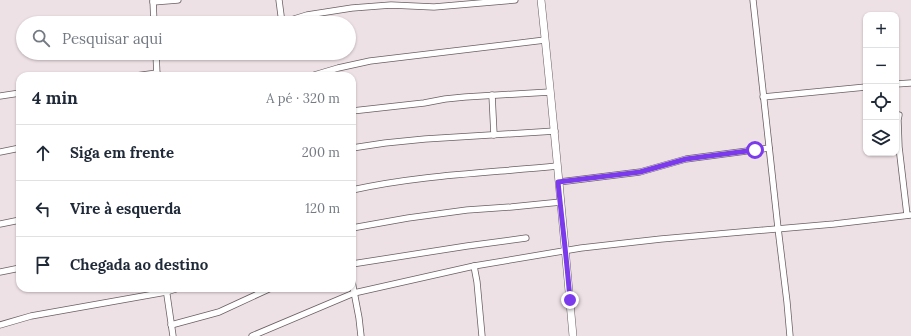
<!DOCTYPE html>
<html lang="pt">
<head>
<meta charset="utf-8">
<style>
  :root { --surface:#fff; --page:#f6f6f7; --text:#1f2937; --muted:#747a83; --line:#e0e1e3 }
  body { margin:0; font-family:Lora,serif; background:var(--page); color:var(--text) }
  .controls { position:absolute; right:12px; top:12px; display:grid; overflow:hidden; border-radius:8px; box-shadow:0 1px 3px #0004 }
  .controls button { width:36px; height:36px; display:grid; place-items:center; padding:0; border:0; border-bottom:1px solid var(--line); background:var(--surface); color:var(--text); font:20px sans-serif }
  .stop { position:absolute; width:12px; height:12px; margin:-9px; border:3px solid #7c3aed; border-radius:50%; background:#fff }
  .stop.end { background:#7c3aed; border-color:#fff; box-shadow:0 1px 4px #0008 }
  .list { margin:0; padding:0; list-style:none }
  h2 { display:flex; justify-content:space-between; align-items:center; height:52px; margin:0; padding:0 16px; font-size:17px }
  h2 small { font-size:13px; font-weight:400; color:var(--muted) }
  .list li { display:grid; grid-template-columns:26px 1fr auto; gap:12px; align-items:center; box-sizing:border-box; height:56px; padding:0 16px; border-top:1px solid var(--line) }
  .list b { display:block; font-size:15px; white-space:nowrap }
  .list em { font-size:13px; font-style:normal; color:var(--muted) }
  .icon { flex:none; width:22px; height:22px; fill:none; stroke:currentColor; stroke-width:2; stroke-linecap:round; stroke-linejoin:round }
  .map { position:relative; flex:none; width:911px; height:336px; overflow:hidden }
  .search { position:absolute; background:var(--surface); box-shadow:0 1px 3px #0004; left:16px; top:16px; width:340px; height:44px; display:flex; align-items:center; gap:10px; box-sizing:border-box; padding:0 14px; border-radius:22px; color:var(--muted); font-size:15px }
  .panel { position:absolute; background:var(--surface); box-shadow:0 1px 3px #0004; left:16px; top:72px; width:340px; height:220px; border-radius:12px }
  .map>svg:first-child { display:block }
</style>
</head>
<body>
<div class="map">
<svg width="911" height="336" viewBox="0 0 911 336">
  <rect width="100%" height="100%" fill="#eee1e5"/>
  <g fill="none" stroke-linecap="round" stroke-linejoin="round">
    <g stroke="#6a5f62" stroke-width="7">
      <g id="street">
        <path d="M153,0l1,23"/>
        <path d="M279,0l3,23"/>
        <path d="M753,0l25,228 9,74 3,34"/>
        <path d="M153,2l25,-2"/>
        <path d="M281,23l26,-8 45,-7 39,-3 43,2 81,-7"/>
        <path d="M156,53l1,23"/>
        <path d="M135,76l22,-3"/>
        <path d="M311,76l27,-8 32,-7 175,-21"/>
        <path d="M896,84l15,-1"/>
        <path d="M492,95l2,40"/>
        <path d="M0,96l20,-3"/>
        <path d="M763,97l103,-10"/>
        <path d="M352,111l72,-8 21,-4 20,-2 85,-5"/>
        <path d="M899,115l-1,5 1,27 8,68"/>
        <path d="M352,148l33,-5 40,-4 130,-8"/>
        <path d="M0,152l20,-4"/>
        <path d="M559,182l81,-10 46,-13 83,-11"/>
        <path d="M352,190c67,-15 136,-17 205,-24"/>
        <path d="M0,224l20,-4"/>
        <path d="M352,228l56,-10 59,-8 44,-3 50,-5"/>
        <path d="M352,264l115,-18 59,-8"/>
        <path d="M474,266l3,16 5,54"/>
        <path d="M0,272l20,-4"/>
        <path d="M352,281l7,37 2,18"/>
        <path d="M166,288l7,48"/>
        <path d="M0,325l31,-9 135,-24 13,-4"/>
        <path d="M171,325l37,-10 11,-3 52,-24"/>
        <path d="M252,336l102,-43 120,-27 107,-18 80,-9 173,-15 77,-9"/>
      </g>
    </g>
    <g stroke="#6a5f62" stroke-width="8">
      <path id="secondary" d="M541,0c12,112 22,224 32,336"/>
    </g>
    <use href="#street" stroke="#fff" stroke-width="5.5"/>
    <use href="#secondary" stroke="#fff" stroke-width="7"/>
  </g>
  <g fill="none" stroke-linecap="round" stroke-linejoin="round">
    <path stroke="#7c3aed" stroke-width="5" d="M570,300c-3,-39 -8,-78 -12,-118l82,-10 46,-13 69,-9"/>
  </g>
</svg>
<div class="controls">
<button>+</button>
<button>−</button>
<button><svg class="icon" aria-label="locate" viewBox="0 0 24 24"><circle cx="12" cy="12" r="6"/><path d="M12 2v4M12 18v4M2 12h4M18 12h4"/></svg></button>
<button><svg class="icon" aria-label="layers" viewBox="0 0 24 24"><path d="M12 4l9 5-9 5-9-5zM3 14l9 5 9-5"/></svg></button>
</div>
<div class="stop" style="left:755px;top:150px"></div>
<div class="stop end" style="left:570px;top:300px"></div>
<div class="search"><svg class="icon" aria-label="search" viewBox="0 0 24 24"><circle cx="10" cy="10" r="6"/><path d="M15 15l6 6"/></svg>Pesquisar aqui</div>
<section class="panel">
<h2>4 min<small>A pé · 320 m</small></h2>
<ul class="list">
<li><svg class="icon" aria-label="ahead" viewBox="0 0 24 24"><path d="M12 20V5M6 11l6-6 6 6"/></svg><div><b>Siga em frente</b></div><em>200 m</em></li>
<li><svg class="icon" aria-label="left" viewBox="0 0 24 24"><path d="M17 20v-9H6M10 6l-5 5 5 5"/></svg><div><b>Vire à esquerda</b></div><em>120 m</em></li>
<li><svg class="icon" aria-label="arrive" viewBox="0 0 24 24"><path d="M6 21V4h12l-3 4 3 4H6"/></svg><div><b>Chegada ao destino</b></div></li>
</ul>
</section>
</div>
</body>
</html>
